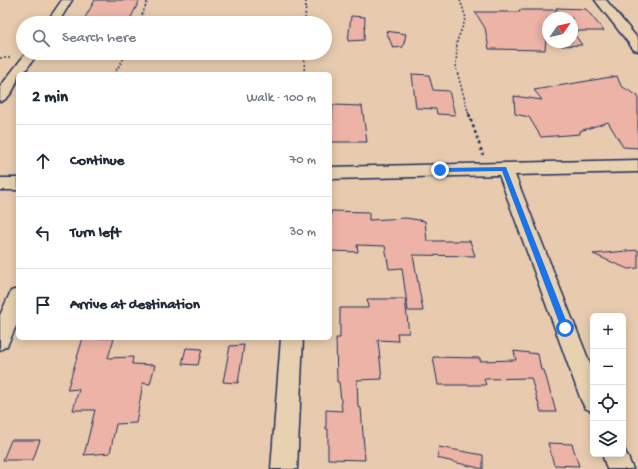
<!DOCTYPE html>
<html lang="en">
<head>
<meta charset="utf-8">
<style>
  :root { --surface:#fff; --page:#f2f2f3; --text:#1f2937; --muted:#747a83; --line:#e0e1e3 }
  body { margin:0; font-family:"Gochi Hand",sans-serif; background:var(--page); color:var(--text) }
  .controls { position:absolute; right:12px; bottom:12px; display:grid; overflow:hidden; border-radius:6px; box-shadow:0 2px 10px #0003 }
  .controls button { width:36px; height:36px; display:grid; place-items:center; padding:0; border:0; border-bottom:1px solid var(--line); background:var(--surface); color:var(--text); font:20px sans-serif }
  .compass { position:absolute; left:542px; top:12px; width:36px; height:36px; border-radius:50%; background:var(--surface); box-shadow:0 2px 10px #0003; rotate:56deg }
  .stop { position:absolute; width:12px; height:12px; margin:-9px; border:3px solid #1a73e8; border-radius:50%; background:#fff }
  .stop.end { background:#1a73e8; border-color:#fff; box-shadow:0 1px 4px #0008 }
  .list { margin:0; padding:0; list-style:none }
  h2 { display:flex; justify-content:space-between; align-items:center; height:52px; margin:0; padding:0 16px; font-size:17px }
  h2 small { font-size:13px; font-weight:400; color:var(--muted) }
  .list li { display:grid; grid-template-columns:26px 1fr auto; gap:12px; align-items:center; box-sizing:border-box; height:72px; padding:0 16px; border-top:1px solid var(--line) }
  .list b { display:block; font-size:15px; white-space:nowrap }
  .list em { font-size:13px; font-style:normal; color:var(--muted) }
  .icon { flex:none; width:22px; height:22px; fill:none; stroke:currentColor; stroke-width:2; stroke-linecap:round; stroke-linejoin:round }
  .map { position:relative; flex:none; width:638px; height:469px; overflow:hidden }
  .search { position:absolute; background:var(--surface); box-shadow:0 2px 10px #0003; left:16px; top:16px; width:316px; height:44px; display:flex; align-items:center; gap:10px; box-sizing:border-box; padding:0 14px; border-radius:22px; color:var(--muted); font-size:15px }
  .panel { position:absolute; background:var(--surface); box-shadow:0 2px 10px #0003; left:16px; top:72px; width:316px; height:268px; border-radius:6px }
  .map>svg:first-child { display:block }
</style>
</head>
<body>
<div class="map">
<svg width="638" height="469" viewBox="0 0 638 469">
  <rect width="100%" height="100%" fill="#e8cbae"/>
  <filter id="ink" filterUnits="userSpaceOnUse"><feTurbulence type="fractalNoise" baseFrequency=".025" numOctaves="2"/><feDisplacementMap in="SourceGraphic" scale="8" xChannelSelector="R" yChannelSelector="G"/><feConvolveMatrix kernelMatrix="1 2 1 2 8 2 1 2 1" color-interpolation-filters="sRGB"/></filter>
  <g filter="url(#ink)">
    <g fill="#edb3a7" stroke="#1b2f5e">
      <path d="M95,0h45l-12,23h-46z"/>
      <path d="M556,8l30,1 18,22h-32v-13h-24l-3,32 -56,-1 -4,-21 -10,-16h45l-1,-2h38z"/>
      <path d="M351,16l14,1 -1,23 -16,1z"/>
      <path d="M386,31l20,3 -3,13 -10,1z"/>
      <path d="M572,31l10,14 -20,1 -3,-4h13z"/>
      <path d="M412,74l17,1 4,15 16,1 6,24 -18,-1 -1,-5 -20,-1z"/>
      <path d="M617,76l4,10 17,10v52l-15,-1 -15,-25 -28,9v3l-39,3 -12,-20 -14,-3 -1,-18 28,4 -8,-10z"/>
      <path d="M333,105l29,1 5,36h-37v-21h2z"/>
      <path d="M331,211l38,1v8l37,-2 19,3 2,20h43l5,15 -62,-1 10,56h-15l-6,-43 -13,1 -4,-23 -28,-1 1,7 -28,-1z"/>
      <path d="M638,250v18l-10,1 -35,-15z"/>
      <path d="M367,299h38l4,34h-12l1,8 -20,-1 4,39 -25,1 1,27 3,1 4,52 -37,-1v-30h-2v-19l16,1 -3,-29h-2l-1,-44h4v-30h28z"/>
      <path d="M83,338h31l-6,20 25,-1 -1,7 23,1 -5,19 -7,-1 -7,40 -20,1 -6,29 -26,2 11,-45h-22l6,-21 -12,1z"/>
      <path d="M244,345l-6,38 -15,-1 7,-36z"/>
      <path d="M186,348l16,1 -4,16 -16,-1z"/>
      <path d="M514,351l24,3 3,16h3l12,42h-15l-10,-34 -47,1 2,6h-48l-5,-28 47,1v3l36,-1z"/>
      <path d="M11,440h29l-7,20h-30z"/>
      <path d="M548,443l24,1 7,22 -25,-1z"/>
      <path d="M439,447l44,8v14l-46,-11z"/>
    </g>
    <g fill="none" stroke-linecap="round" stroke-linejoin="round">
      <g stroke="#1b2f5e" stroke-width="3">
        <g id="minor">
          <path d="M62,0h10l-14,23h-12z"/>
          <path d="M595,0h11l32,39v12l-4,-1z"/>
          <path d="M26,53h12l-15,21h-5c0,10 -8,25 -18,28v-15z"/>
          <path d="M638,160v12l-123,3 78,196v41l-8,-4 -4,-8 -82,-225 -169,4v-12z"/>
          <rect x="0" y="178" width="18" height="12"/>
          <path d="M18,289v33l-11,24 -7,4v-35l11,-24z"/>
          <path d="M281,338h22l-6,131h-26z"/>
          <path d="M623,446l10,23h-26l-5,-15h21z"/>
        </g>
      </g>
      <g stroke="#1b2f5e" stroke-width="1.5" stroke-dasharray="2 2" stroke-linecap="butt">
        <path d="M460,0l6,18 -9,23 -1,27 13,47"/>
        <path d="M142,23v-8l6,-15"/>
        <path d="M305,23l1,-23"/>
        <path d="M0,58h11"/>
        <path d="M114,74l13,-21"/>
        <path d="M304,74l1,-21"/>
      </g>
      <path stroke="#1b2f5e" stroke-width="2.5" stroke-dasharray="3 3" stroke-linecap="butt" d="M469,114l14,41"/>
      <use href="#minor" fill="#e7d1b0" fill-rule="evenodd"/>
    </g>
  </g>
  <path fill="#1a73e8" d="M506,167l63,161 -4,3 -4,-3 -59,-157 -62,1 -3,-2 3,-2z"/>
</svg>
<div class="controls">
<button>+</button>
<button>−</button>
<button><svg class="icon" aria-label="locate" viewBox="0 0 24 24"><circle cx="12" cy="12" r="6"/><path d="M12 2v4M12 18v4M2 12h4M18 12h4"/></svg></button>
<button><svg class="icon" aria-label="layers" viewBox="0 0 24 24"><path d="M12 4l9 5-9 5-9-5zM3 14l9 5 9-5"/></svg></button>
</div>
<svg class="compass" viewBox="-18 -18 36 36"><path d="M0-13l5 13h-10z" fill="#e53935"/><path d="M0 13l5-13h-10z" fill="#747a83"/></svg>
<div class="stop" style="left:565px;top:328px"></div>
<div class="stop end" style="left:440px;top:170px"></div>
<div class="search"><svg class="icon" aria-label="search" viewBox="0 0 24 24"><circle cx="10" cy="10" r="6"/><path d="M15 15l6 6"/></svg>Search here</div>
<section class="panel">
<h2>2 min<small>Walk · 100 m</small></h2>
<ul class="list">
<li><svg class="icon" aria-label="ahead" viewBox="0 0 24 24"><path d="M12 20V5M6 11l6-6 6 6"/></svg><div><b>Continue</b></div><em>70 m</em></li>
<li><svg class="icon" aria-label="left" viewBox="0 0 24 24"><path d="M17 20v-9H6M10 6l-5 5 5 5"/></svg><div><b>Turn left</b></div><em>30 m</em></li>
<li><svg class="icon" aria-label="arrive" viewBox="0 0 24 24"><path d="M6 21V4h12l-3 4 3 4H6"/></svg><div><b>Arrive at destination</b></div></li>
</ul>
</section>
</div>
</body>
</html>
